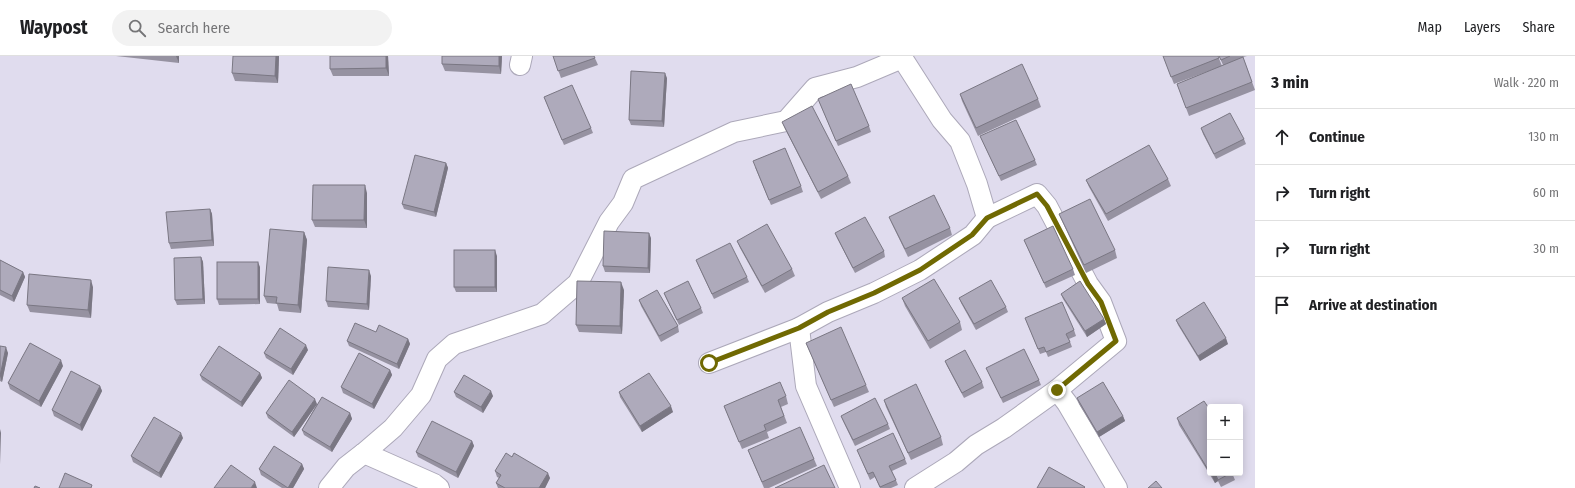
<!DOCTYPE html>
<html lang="en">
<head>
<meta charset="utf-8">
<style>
  :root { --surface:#fff; --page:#f2f2f2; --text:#202124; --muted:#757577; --line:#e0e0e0 }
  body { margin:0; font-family:"Fira Sans Condensed",sans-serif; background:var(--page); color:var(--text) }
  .controls { position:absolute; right:12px; bottom:12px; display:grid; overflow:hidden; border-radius:4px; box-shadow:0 2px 10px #0003 }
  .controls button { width:36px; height:36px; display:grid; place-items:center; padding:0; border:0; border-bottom:1px solid var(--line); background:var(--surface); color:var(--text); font:20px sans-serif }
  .stop { position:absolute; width:12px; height:12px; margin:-9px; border:3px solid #706902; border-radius:50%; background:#fff }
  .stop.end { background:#706902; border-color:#fff; box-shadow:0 1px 4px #0008 }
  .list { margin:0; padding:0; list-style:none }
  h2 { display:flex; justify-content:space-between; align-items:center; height:52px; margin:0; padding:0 16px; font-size:17px }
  h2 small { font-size:13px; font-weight:400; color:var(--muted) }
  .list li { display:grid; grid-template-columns:26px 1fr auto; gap:12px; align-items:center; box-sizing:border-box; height:56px; padding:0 16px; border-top:1px solid var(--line) }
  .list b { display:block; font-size:15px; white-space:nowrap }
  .list em { font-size:13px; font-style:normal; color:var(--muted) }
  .icon { flex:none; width:22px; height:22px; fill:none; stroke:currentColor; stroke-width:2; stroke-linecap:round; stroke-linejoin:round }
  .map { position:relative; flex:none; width:1255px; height:432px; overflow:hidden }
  header { display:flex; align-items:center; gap:24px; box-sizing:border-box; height:56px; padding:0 20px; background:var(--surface); border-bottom:1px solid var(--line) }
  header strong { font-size:19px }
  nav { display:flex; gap:22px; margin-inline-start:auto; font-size:14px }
  .search { width:280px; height:36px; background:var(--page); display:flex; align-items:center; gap:10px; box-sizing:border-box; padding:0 14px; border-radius:22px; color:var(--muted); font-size:15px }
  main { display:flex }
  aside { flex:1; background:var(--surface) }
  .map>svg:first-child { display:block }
</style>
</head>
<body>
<header>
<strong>Waypost</strong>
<div class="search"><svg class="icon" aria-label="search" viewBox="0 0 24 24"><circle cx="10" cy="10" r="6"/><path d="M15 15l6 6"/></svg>Search here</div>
<nav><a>Map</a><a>Layers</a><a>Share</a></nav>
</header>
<main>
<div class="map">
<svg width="1255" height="432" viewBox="0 0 1255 432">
  <rect width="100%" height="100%" fill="#e0dcee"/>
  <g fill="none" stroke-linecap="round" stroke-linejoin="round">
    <g stroke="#aca8b9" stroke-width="22">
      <g id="minor">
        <path d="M901,0l41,64 18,21 17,43 10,34 50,-24 10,12 41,78 13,18 15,39 -59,49 10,13 50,85"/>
        <path d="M520,9l2,-9"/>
        <path d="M799,272l7,58 44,102"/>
        <path d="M709,307l90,-35 29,-16 46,-19 46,-23 53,-35 14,-17"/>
        <path d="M364,397l70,31 5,4"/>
        <path d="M329,432l17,-21 18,-14 29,-25 28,-33 16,-36 17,-15 88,-30 36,-31 31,-61 14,-19 10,-24 101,-47 52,-11 29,-33 42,-11 45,-19"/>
        <path d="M915,432l41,-26 20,-17 28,-17 53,-38"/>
      </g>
    </g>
    <use href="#minor" stroke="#fff" stroke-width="20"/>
  </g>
  <g fill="#9692a1">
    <path d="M116,0h63v7z"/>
    <path d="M279,0l-1,27 -43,-2 -3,-8z"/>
    <path d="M330,0h58l1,20h-56l-3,-7z"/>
    <path d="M442,0h60l-1,18 -56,-3 -3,-7z"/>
    <path d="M553,0h41l4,9 -37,13z"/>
    <path d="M1163,0h55l4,10 -48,18z"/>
    <path d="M1219,0h28l-4,1 12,33 -66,26 -12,-32 46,-19z"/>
    <path d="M667,22l-3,49 -33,-2 -2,-5z"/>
    <path d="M960,38l78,5 3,8 -63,29 -16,-35z"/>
    <path d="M544,41l47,31 2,5 -29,12z"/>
    <path d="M818,43l51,27 2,6 -33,14z"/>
    <path d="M782,66l66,54 3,7 -30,16 -36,-70z"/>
    <path d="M1201,72l43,11 2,5 -30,15 -13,-25z"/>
    <path d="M980,80l55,24 2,5 -36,16z"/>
    <path d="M446,107l2,5 -12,49 -32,-8 -2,-5z"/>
    <path d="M755,111l46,19 2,6 -32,13z"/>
    <path d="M1168,123l3,7 -63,35 -19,-34 -3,-7z"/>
    <path d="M367,137v35l-52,-1 -3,-7z"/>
    <path d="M210,153l2,5 2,32 -43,3 -2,-6z"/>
    <path d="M1059,158l56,36 2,8 -31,15 -24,-52z"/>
    <path d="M889,161l61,11 2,7 -44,22 -16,-33z"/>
    <path d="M304,176l3,8 -6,73 -22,-2 -2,-7 -10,-1 -3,-7z"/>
    <path d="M835,177l49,18 1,6 -30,16 -18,-35z"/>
    <path d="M651,182l-1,35 -45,-1 -2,-6z"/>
    <path d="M1024,184l49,29 2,6 -29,13z"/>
    <path d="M737,185l55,28 3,7 -30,17 -25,-45z"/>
    <path d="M497,200v36h-41l-2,-5z"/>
    <path d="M201,201l2,5 2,42 -28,1 -2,-5z"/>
    <path d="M0,204l23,12 2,5 -11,25 -14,-7z"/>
    <path d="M696,204l51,17 2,5 -35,17 -16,-34z"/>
    <path d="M260,211v37l-41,1 -2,-6z"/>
    <path d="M371,220l-2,34 -41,-3 -2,-6z"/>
    <path d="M93,231l-2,31 -61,-6 -3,-7z"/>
    <path d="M624,234l-2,44 -43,-2 -3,-7z"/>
    <path d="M664,237l37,15 2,5 -24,12 -13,-27z"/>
    <path d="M1061,238l43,25 2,5 -19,13 -24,-38z"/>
    <path d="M902,242l58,24 2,8 -32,19 -25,-43z"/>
    <path d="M959,242l47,9 2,5 -32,18 -15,-27z"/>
    <path d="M639,244l39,26 1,6 -18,10 -20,-36z"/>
    <path d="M1025,262l49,12 2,6 -7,3 3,8 -24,10 -2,-5 -6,2z"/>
    <path d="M1176,264l52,24 -28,17 -22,-36z"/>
    <path d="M376,276l32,7 2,5 -11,25 -50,-23 -2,-5z"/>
    <path d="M806,287l60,42 3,7 -35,15z"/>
    <path d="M0,290l8,7 -6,29 -2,-1z"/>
    <path d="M308,294l-15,25 -27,-17 -2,-5z"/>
    <path d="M945,305l37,21 2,6 -20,10 -17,-32z"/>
    <path d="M63,310l-22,41 -31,-18 -2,-6z"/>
    <path d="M986,312l53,12 2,5 -38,18z"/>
    <path d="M390,314l2,5 -18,34 -31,-16 -2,-6z"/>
    <path d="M260,317l2,5 -20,29 -40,-27 -2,-5z"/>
    <path d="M100,330l2,5 -20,40 -28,-15 -2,-6z"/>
    <path d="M454,336l39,4 -10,17 -27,-16z"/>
    <path d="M619,336l54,20 -31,20 -22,-35z"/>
    <path d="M786,340l2,8 -7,3 6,16 -20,9 2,6 -27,11 -18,-43z"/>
    <path d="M1077,342l46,18 2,5 -26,16 -20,-33z"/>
    <path d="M884,344l57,37 2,8 -32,15 -25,-53z"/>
    <path d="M317,348l-23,33 -26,-19 -2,-5 51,-9 33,9 2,6 -20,33 -28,-17 -2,-5z"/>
    <path d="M841,360l47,8 2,5 -35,17 -12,-25z"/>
    <path d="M1177,362l33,55h22l3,7 -14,7 -3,-6 -3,2 -36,-58z"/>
    <path d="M183,382l-22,40 -28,-16 -2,-6z"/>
    <path d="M472,385l2,5 -16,32 -40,-21 -2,-5z"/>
    <path d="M748,394l66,9 3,7 -48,22h-5z"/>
    <path d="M857,394l48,9 2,5 -15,7 6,14 -7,3h-11l-5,-11 -5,3z"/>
    <path d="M512,401l38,21 -5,10h-47l-2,-5 3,-5 -2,-1 -2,-6z"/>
    <path d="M1240,404l2,6 -2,2z"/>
    <path d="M302,408l2,5 -11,19h-11l-21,-13 -2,-6z"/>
  </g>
  <g fill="#7a7783">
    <path d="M176,0h3v7z"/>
    <path d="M276,0h3l-1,27 -3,-7z"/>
    <path d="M386,0h2l1,20 -3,-8z"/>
    <path d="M499,0h3l-1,18 -2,-8z"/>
    <path d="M665,17l2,5 -3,49 -2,-6z"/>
    <path d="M446,107l2,5 -12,49 -2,-5z"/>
    <path d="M365,129l2,8v35l-3,-8z"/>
    <path d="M210,153l2,5 2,32 -2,-6z"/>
    <path d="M304,176l3,8 -6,73 -3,-8z"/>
    <path d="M649,177l2,5 -1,35 -2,-5z"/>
    <path d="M495,194l2,6v36l-2,-5z"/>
    <path d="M201,201l2,5 2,42 -2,-5z"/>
    <path d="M258,206l2,5v37l-2,-5z"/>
    <path d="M369,214l2,6 -2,34 -2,-6z"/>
    <path d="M23,216l2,5 -11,25 -2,-6z"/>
    <path d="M91,224l2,7 -2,31 -3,-8z"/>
    <path d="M621,226l3,8 -2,44 -2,-8z"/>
    <path d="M1104,263l2,5 -19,13 -2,-6z"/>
    <path d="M1226,282l2,6 -28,17 -2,-5z"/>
    <path d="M408,283l2,5 -11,25 -2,-5z"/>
    <path d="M306,289l2,5 -15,25 -2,-6z"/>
    <path d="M6,291l2,6 -6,29 -2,-6z"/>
    <path d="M61,304l2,6 -22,41 -2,-6z"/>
    <path d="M390,314l2,5 -18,34 -2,-5z"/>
    <path d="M260,317l2,5 -20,29 -1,-5z"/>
    <path d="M100,330l2,5 -20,40 -2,-6z"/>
    <path d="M491,335l2,5 -10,17 -2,-6z"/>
    <path d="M315,343l2,5 -23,33 -2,-5z"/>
    <path d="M671,350l2,6 -31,20 -2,-6z"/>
    <path d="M350,357l2,6 -20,33 -2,-5z"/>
    <path d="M1123,360l2,5 -26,16 -2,-5z"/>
    <path d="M0,373l1,4 -1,31z"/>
    <path d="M181,377l2,5 -22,40 -2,-5z"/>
    <path d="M472,385l2,5 -16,32 -2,-6z"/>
    <path d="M302,408l2,5 -11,19h-5z"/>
    <path d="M548,417l2,5 -5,10h-6z"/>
    <path d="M1215,417l3,8 -3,2 -3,-7z"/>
    <path d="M255,426l2,6h-6z"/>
  </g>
  <g fill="#aeaabb" stroke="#7a7783">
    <path d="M233,0h43l-1,20 -43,-3z"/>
    <path d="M330,0h56v12l-56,1z"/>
    <path d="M442,0h57v10l-57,-2z"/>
    <path d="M553,0h41l1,2 -37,13z"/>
    <path d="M1163,0h55l1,2 -48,19z"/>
    <path d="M1219,0h11l-9,4z"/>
    <path d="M1243,1l9,25 -66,26 -9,-24z"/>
    <path d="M1022,8l16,35 -62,29 -16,-34z"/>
    <path d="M631,15l34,2 -3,48 -33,-1z"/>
    <path d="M851,28l18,42 -33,15 -18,-42z"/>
    <path d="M572,29l19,43 -29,12 -18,-43z"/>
    <path d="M812,50l36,70 -30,16 -36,-70z"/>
    <path d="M1230,57l14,26 -30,15 -13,-26z"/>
    <path d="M1016,64l19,40 -36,16 -19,-40z"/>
    <path d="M1149,89l19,34 -62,35 -20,-34z"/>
    <path d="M785,92l16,38 -32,14 -16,-39z"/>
    <path d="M415,99l31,8 -12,49 -32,-8z"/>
    <path d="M313,129h52l-1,35h-52z"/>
    <path d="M934,139l16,33 -45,21 -16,-32z"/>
    <path d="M1090,143l25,51 -31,15 -25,-51z"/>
    <path d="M210,153l2,31 -43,3 -3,-31z"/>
    <path d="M865,161l19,34 -31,17 -18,-35z"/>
    <path d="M767,168l25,45 -30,17 -25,-45z"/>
    <path d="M1053,170l20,43 -29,14 -20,-43z"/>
    <path d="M270,173l34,3 -6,73 -22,-2 1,-6 -13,-1z"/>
    <path d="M604,175l45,2 -1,35 -45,-2z"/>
    <path d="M730,187l17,34 -35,17 -16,-34z"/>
    <rect x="454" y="194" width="41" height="37"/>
    <path d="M201,201l2,42 -28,1 -1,-42z"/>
    <path d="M0,204l23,12 -11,24 -12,-6z"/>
    <rect x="217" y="206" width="41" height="37"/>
    <path d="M328,211l41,3 -2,34 -41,-3z"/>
    <path d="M29,218l62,6 -3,30 -61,-5z"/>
    <path d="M934,223l26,43 -32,19 -26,-43z"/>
    <path d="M991,224l15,27 -32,17 -15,-26z"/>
    <path d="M577,225l44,1 -1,44 -44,-1z"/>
    <path d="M688,225l13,27 -24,12 -13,-27z"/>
    <path d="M1080,225l24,38 -19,12 -24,-37z"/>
    <path d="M657,234l21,36 -19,10 -20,-36z"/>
    <path d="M1062,246l12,28 -8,4 4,8 -24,10 -2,-5 -6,2 -13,-31z"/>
    <path d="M1204,246l22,36 -28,18 -22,-36z"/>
    <path d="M355,267l21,9 3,-7 29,14 -11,25 -50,-23z"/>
    <path d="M841,271l25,58 -35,15 -25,-57z"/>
    <path d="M280,272l26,17 -15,24 -27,-16z"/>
    <path d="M30,287l31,17 -22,41 -31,-18z"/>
    <path d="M0,290l6,1 -6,29z"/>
    <path d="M219,290l41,27 -19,29 -41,-27z"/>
    <path d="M1024,293l15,31 -38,18 -15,-30z"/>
    <path d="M965,294l17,32 -20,11 -17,-32z"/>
    <path d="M359,297l31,17 -18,34 -31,-17z"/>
    <path d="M71,315l29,15 -20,39 -28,-15z"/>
    <path d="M649,317l22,33 -31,20 -21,-34z"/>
    <path d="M464,319l27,16 -10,16 -27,-15z"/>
    <path d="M289,324l26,19 -23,33 -26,-19z"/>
    <path d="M780,326l6,14 -8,4 6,16 -20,9 2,5 -27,12 -15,-36z"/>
    <path d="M1103,326l20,34 -26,16 -20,-34z"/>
    <path d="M916,328l25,53 -33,16 -24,-53z"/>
    <path d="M322,341l28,16 -20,34 -28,-17z"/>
    <path d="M875,342l13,26 -35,16 -12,-24z"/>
    <path d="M1204,345l6,9v63l-33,-55z"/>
    <path d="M154,361l27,16 -22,40 -28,-17z"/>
    <path d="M432,365l40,20 -16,31 -40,-20z"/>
    <path d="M800,371l14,32 -52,23 -14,-32z"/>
    <path d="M893,377l12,26 -16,7 7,14 -16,7 -7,-15 -5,2 -11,-24z"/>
    <path d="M274,390l28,18 -14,24 -29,-19z"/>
    <path d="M506,397l6,4 2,-4 34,20 -9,15h-34l-9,-5 5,-8 -6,-4z"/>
    <path d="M231,409l24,17 -4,6h-37z"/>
    <path d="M824,409l11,23h-60z"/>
    <path d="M1049,411l36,20 -1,1h-47z"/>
    <path d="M65,417l27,12 -1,3h-32z"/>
    <path d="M1210,417h21l-13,7 -3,-7 -3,3z"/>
    <path d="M1156,425l6,7h-14z"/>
    <path d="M35,430l5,2h-6z"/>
  </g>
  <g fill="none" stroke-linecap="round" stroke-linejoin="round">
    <path stroke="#706902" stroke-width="5" d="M709,307l90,-35 29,-16 46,-19 46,-23 52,-35 15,-17 50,-24 10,12 41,78 13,18 15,39 -59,49"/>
  </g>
</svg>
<div class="controls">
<button>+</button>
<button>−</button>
</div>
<div class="stop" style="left:709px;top:307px"></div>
<div class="stop end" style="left:1057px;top:334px"></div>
</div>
<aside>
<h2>3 min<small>Walk · 220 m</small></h2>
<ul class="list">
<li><svg class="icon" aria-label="ahead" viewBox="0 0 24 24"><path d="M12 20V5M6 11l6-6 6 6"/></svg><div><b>Continue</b></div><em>130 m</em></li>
<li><svg class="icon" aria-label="right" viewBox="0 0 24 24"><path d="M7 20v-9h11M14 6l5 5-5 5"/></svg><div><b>Turn right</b></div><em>60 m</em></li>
<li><svg class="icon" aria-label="right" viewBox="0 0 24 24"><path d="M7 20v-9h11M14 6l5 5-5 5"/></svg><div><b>Turn right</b></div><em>30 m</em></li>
<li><svg class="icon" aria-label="arrive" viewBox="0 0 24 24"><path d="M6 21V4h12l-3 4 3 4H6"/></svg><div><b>Arrive at destination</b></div></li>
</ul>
</aside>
</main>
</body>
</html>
